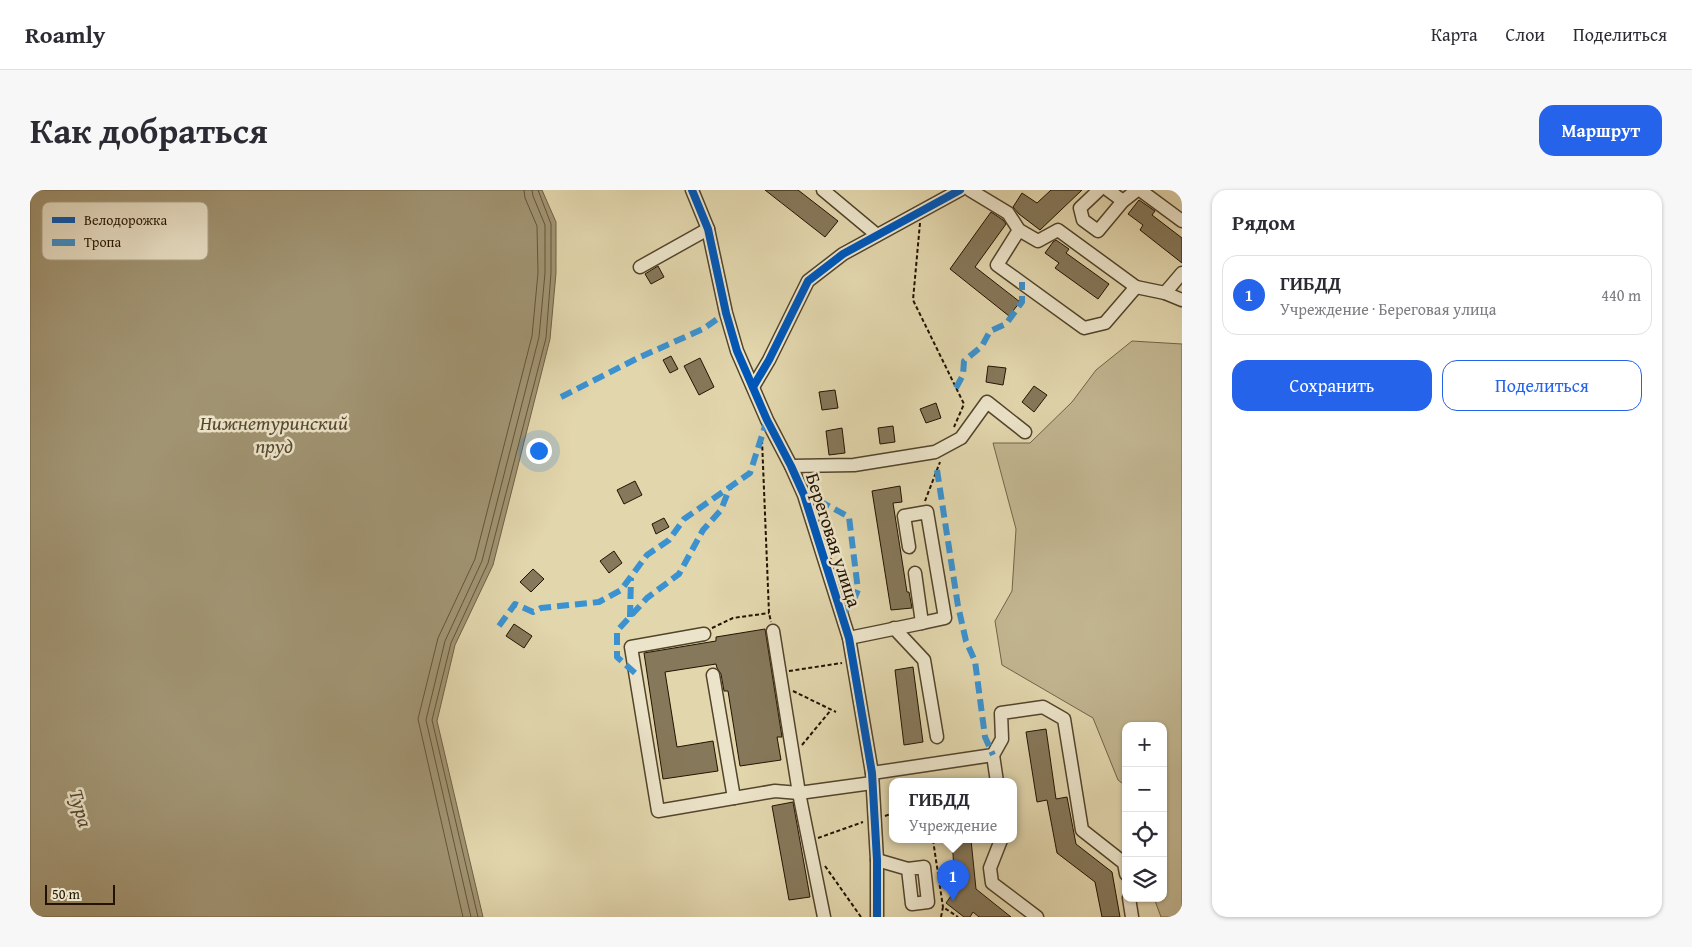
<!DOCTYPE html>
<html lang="ru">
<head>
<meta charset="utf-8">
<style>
  :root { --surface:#fff; --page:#f7f7f7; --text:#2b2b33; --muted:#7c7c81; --line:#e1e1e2; --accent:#2563eb }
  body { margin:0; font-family:"Gentium Book Plus",serif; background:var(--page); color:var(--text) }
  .controls { position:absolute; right:15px; bottom:15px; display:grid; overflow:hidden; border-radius:10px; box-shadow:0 1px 4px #0004 }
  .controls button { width:45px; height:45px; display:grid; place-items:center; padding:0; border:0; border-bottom:1px solid var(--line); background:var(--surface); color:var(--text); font:25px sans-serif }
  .scale { position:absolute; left:15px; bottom:12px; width:70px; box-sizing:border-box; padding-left:5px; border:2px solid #221300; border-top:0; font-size:14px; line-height:18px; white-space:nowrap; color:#221300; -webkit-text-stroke:4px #ece4ca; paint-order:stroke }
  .you { position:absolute; left:508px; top:260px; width:18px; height:18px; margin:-12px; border:4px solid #fff; border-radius:50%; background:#1a73e8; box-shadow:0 0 0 8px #1a73e833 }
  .badge { display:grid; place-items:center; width:32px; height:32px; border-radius:50%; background:var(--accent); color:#fff; font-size:16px; font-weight:700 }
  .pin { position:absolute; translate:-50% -41px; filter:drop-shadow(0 1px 2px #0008) }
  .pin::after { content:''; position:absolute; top:26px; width:18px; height:15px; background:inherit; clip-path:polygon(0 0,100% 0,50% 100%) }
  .popup { position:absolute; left:859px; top:588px; width:128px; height:65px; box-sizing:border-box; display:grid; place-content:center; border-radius:10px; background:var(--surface); filter:drop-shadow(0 1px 4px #0005); font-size:16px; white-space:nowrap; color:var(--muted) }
  .popup b { font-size:19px; color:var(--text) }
  .popup::after { content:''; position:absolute; left:50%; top:100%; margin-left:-10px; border:10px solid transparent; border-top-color:var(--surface) }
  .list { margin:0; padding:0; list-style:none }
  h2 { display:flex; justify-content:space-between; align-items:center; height:65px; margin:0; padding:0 20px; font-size:21px }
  h2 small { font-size:16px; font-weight:400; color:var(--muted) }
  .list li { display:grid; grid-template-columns:32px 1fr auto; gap:15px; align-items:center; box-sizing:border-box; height:80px; margin:0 10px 10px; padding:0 10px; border:1px solid var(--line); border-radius:15px }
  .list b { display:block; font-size:19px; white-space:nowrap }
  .list p { margin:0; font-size:16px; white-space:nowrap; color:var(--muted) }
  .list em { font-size:16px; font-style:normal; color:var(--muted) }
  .actions { display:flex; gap:10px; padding:15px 20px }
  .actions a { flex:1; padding:11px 0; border:1px solid var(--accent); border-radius:15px; text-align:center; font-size:18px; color:var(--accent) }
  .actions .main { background:var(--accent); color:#fff }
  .icon { flex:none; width:28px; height:28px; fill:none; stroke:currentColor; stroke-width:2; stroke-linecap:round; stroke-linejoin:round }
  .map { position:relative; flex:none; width:1152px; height:727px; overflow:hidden; border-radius:15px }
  header { display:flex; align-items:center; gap:30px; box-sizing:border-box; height:70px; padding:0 25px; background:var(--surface); border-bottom:1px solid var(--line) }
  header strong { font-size:24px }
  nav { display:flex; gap:28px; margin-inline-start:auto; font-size:18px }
  .intro { display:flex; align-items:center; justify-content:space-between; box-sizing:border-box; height:120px; padding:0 30px }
  h1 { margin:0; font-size:35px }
  .button { padding:12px 22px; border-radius:15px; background:var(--accent); color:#fff; font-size:18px; font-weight:700 }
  main { display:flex; gap:30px; padding:0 30px }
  aside { flex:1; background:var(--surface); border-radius:15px; box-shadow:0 1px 4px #0004 }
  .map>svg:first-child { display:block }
</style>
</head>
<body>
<header>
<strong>Roamly</strong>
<nav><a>Карта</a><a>Слои</a><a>Поделиться</a></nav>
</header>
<div class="intro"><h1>Как добраться</h1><a class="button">Маршрут</a></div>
<main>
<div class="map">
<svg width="1152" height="727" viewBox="0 0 1152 727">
  <rect width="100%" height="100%" fill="#e2d6ad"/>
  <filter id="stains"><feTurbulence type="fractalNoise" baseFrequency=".004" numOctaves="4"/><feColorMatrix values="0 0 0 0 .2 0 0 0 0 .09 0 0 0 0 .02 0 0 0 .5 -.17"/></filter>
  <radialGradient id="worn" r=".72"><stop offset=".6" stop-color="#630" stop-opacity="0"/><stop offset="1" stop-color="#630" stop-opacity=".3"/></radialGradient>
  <path fill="#c1b590" stroke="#726448" d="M1102,151l50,3v573h-21l-7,-19h9v-172h-37v60l-8,-6 -25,-62 -91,-53 -7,-44 17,-30 4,-62 -23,-86h37l42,-41 24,-32z"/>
  <path fill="#a19472" stroke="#6e6044" d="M0,0h512l14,32v51l-6,66 -57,226 -38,80 -18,76 46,196h-453z"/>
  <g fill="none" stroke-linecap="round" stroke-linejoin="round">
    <g stroke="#625439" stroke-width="1">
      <path d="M433,727l-45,-198 20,-81 37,-79 57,-223 6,-63 -1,-47 -12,-28 -1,-8"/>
      <path d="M441,727l-45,-197 19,-79 37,-80 57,-224 6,-64v-48l-12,-29 -1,-6"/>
      <path d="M448,727l-46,-197 19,-77 37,-80 58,-225 5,-65v-49l-13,-34"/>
    </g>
  </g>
  <g fill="#86785a" stroke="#221300">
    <path d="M735,0h33l40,31 -13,16z"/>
    <path d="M1021,0h31l-42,40 -21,-16 -6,-7 9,-14 15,10z"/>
    <path d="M1109,10l16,11 -3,4 30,23v25l-42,-33 3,-5 -15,-11z"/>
    <path d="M961,22l12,8 3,4 -31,43 45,35 -11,14 -59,-47z"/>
    <path d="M1026,50l13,9 -3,4 43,31 -11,15 -43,-31 4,-5 -14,-10 8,-11z"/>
    <path d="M628,76l6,11 -13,7 -6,-10z"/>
    <path d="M641,166l7,13 -8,4 -7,-13z"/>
    <path d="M670,168l14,29 -15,8 -15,-29z"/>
    <path d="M958,176l18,2 -3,17 -17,-3z"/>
    <path d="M1004,196l13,9 -13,17 -12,-10z"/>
    <path d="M805,200l3,18 -16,2 -3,-18z"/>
    <path d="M906,213l5,15 -15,5 -6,-14z"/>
    <path d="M863,236l2,16 -15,2 -2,-16z"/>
    <path d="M812,238l3,25 -16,2 -3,-24z"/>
    <path d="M605,291l7,14 -18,9 -7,-14z"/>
    <path d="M870,296l2,16 -9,1 14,89h2l3,16 -21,2 -19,-119z"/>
    <path d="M634,328l5,9 -13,7 -4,-10z"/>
    <path d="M584,361l8,12 -13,10 -9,-12z"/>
    <path d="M503,379l11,10 -13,13 -11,-10z"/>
    <path d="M484,434l18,12 -8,12 -18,-12z"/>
    <path d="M735,439l17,108h-5l4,23 -41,6 -12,-75h-4l-3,-17 -4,-6 -1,-4 -51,8 12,75 36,-6 5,30 -55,8 -19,-126 72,-12v-4z"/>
    <path d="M883,477l10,75 -19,3 -9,-75z"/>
    <path d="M1016,539l10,70 11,-2 9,47 36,28 8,45h-18l-7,-35 -38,-29 -10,-53 -10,2 -11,-70z"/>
    <path d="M763,612l17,95 -21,3 -17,-94z"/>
    <path d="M922,650h19l5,49 35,28h-32l-6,-5 -3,5h-6l-18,-14 5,-7 -1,-11 5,-1z"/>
  </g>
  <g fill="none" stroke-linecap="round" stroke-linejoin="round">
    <g stroke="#52442b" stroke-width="15">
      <g id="minor">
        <path d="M662,0l16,39 18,84 11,38 30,69 24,46 13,29 45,143 23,135 5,87v57"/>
        <path d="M793,0l54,45"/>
        <path d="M940,0l38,23 11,17 19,11 20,-11 78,57 -31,36 -21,5 -87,-63 22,-35"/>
        <path d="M1069,0l-19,18 3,12 15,11 25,-30 14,-11"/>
        <path d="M1078,0l15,11"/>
        <path d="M1110,0l42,31"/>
        <path d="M610,77l68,-38"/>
        <path d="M1106,97l29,6 17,-20"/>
        <path d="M1135,103l17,7"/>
        <path d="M723,197l16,-27 39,-79 35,-27 117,-64"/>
        <path d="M761,276l63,-1 81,-13 26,-14 26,-36 38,30"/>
        <path d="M879,357l-5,-31 23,-4 18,106 -23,5"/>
        <path d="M864,438l30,32 13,77"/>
        <path d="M743,441l26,162 25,124"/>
        <path d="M674,444l-73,13 27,164 117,-20 24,2 73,-10"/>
        <path d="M819,448l73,-15 -7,-50"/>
        <path d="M683,485l21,123"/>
        <path d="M963,565l4,27"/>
        <path d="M842,583l121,-18 9,-16 -1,-26 42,-6 21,12 18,111 42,33 2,11"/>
        <path d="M971,650l-11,28 2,15 45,34"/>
        <path d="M847,670l31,9 16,-2 4,35 -16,2 -4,-35"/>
        <path d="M1099,708l3,19"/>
      </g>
    </g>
    <g stroke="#221300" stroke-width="2" stroke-dasharray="4 2.5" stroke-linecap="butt">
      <path d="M890,33l-7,77 51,104 -10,23"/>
      <path d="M732,250l7,173 2,9"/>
      <path d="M895,311l15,-39"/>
      <path d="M682,438l21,-10 36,-5"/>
      <path d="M759,481l53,-8"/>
      <path d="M763,501l43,21"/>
      <path d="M772,555l29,-35"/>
      <path d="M855,626l8,-3"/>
      <path d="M788,648l45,-16"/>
      <path d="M903,650l10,67"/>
      <path d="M795,676l36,51"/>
      <path d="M911,727l2,-10 15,10"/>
    </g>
    <use href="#minor" stroke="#ece4ca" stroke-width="12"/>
    <g stroke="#3b92d0" stroke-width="6" stroke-dasharray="12 6" stroke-linecap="butt">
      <path d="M926,198l7,-13 1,-14 18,-15 8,-15 16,-7 16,-22v-20"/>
      <path d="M531,207l77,-39 65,-29 23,-16"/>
      <path d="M907,280l21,136 8,35 9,20 10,76 8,18"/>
      <path d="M773,302l46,25 9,73 -7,16 -10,8"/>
      <path d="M600,427l1,-39"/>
      <path d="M469,436l16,-22 18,8 8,-4 58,-6 22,-12 26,-35 22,-15 15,-21 66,-46 17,-53"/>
      <path d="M605,483l-18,-16v-26l30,-33 32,-24 24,-44 18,-20 9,-23"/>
    </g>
    <g stroke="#ece4ca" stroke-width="11">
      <g id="cycleway">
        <path d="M662,0l16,39 18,84 11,38 30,69 24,46 13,29 45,143 23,135 5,87v57"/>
        <path d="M723,197l16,-27 39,-79 35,-27 117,-64"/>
      </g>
    </g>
    <use href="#cycleway" stroke="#0057b8" stroke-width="8"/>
  </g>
  <g text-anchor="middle" stroke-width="5" stroke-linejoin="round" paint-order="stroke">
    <g font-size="19" fill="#221300" stroke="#ece4ca">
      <text transform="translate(804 350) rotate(72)" y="7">Береговая улица</text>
    </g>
    <g font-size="20" font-style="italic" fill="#55472e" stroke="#ece4ca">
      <text x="244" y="240">Нижнетуринский<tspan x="244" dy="23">пруд</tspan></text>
      <text transform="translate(51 618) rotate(74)" y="7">Тура</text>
    </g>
  </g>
  <rect x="12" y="12" width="166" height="58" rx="8" fill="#ece4ca" stroke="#afa58d" stroke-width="1"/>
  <rect x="22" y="27" width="23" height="6" fill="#0057b8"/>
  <rect x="22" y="49" width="23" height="7" fill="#3b92d0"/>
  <g font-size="14" fill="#221300">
    <text x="54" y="35">Велодорожка</text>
    <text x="54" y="57">Тропа</text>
  </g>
  <rect width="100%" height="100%" filter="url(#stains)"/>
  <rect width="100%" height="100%" fill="url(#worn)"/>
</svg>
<div class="controls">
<button>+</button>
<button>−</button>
<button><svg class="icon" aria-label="locate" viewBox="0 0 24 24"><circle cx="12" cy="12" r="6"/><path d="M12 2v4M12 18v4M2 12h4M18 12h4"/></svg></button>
<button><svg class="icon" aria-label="layers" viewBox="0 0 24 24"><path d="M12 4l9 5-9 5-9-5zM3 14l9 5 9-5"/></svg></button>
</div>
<div class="scale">50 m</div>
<div class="you"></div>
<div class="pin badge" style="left:923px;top:711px">1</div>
<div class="popup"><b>ГИБДД</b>Учреждение</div>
</div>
<aside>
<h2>Рядом<small></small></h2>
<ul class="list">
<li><span class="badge">1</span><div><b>ГИБДД</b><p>Учреждение · Береговая улица</p></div><em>440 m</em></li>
</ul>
<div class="actions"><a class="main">Сохранить</a><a>Поделиться</a></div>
</aside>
</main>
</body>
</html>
